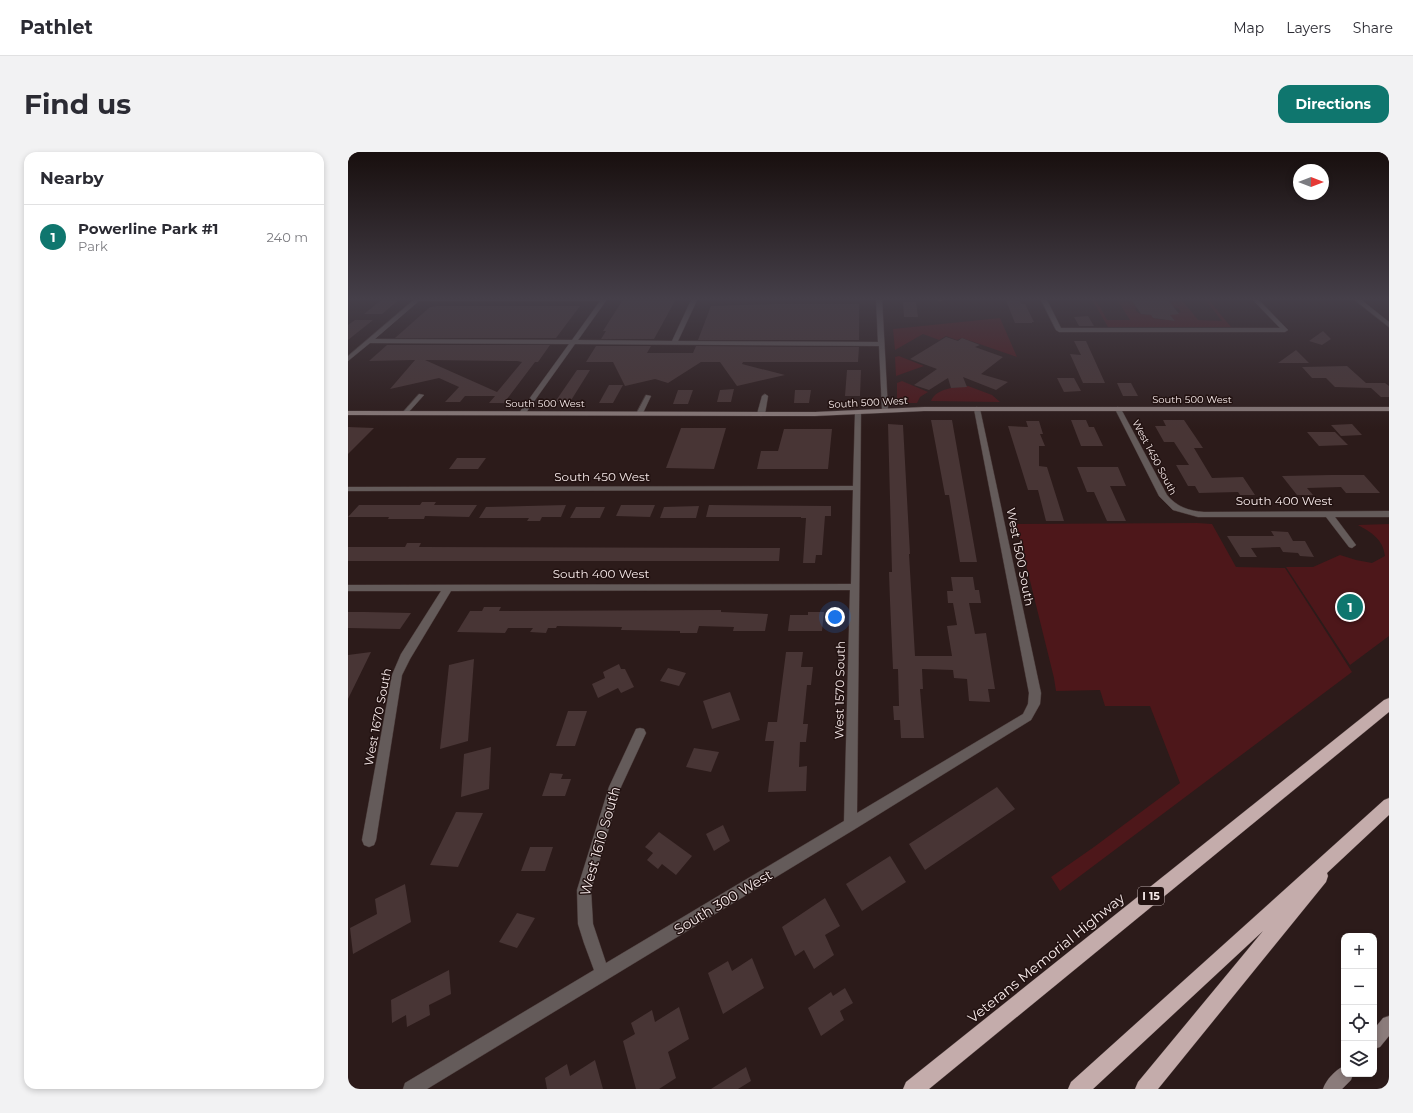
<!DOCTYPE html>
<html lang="en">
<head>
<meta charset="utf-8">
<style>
  :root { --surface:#fff; --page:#f2f2f3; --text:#2b2b33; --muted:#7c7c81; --line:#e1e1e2; --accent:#0f766e }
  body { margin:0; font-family:Montserrat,sans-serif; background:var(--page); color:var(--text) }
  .controls { position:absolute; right:12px; bottom:12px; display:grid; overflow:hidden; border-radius:8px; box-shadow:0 2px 6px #0003 }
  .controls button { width:36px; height:36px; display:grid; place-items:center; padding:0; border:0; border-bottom:1px solid var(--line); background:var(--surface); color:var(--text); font:20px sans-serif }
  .compass { position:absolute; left:945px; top:12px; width:36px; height:36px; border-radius:50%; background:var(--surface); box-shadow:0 2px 6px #0003; rotate:90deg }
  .you { position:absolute; left:487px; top:465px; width:14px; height:14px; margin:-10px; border:3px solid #fff; border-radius:50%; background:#1a73e8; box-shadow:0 0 0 6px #1a73e833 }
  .badge { display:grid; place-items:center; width:26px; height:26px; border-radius:50%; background:var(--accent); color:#fff; font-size:13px; font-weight:700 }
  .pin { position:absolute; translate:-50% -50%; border:2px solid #fff; box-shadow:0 1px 4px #0006 }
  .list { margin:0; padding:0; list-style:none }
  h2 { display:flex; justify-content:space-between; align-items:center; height:52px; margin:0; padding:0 16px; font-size:17px }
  h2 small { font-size:13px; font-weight:400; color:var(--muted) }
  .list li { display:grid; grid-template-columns:26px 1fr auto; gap:12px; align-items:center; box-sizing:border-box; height:64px; padding:0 16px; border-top:1px solid var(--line) }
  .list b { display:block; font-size:15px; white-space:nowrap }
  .list p { margin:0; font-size:13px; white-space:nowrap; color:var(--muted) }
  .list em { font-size:13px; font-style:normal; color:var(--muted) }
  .icon { flex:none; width:22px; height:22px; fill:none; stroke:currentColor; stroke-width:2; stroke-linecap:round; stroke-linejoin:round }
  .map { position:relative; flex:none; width:1041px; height:937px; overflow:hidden; border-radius:12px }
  header { display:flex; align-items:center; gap:24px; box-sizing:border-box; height:56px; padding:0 20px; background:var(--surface); border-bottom:1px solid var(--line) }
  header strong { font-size:19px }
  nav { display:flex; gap:22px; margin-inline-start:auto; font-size:14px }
  .intro { display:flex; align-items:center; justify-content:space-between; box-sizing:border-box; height:96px; padding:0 24px }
  h1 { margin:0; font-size:28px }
  .button { padding:10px 18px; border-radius:12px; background:var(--accent); color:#fff; font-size:14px; font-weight:700 }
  main { display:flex; gap:24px; padding:0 24px }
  aside { flex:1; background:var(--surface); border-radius:12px; box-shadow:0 2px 6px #0003 }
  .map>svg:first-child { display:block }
</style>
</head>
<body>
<header>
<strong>Pathlet</strong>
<nav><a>Map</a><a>Layers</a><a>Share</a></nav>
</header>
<div class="intro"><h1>Find us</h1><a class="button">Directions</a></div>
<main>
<aside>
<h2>Nearby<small></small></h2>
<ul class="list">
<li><span class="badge">1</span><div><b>Powerline Park #1</b><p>Park</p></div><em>240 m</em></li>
</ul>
</aside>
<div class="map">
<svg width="1041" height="937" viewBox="0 0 1041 937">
  <rect width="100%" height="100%" fill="#2c1b1a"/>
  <g fill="#4d171a">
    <path d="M743,146h4l12,22h23l-14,-22h14l7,10 -2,1c3,6 9,5 16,6l2,3 10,2 9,-2 -2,-3 11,-3 -3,-4h-3l-8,-10h13l18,22 24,1 -18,-23h3l24,29h-123z"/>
    <path d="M652,166l17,39 -55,-19 -5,2 -11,-4 -7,4 -16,-6 -28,16 -2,-21z"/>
    <path d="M551,204l25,10 -28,10 -1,-19z"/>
    <path d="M554,229l26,11 -8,5 -3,6h-20v-20z"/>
    <path d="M620,234l24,9 8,7 -69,-1c5,-13 26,-14 37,-15z"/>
    <path d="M849,371l15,1 24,43 49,1 67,104 -292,219 -9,-14 43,-30 86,-64 -30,-77h-45l-5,-16 -44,1 -2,-13 -38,-154z"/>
    <path d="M1041,372v112l-39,29 -64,-98h27l27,-12 16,5 16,3 13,-7c-2,-17 -13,-23 -27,-31z"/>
  </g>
  <g fill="#483535" fill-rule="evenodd">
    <path d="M36,146h17l-19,16h-18z"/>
    <path d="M276,146h50l2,1 -22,40h-53l5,-8h-3z"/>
    <path d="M657,146h14l2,6h4l9,18h-2v1h-17z"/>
    <path d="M782,146h37l12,16 -9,1 5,6 -22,-3 -2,-3 -10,-1z"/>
    <path d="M555,150h13l2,15h-14z"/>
    <path d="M428,152h83v36h-161l13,-34z"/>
    <path d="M89,154h143l-24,32h-161l35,-31z"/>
    <path d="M740,164l6,10h-15l-5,-9z"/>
    <path d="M7,168h18l-25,20v-15z"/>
    <path d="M975,179l8,8 -9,6 -13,-4z"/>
    <path d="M598,185l12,4 4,-3 18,7 -5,2 28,10 -22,17 27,8 -12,8 -33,-13 4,10 -16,1 -3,-10 -19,12 -15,-5 23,-16 -27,-10z"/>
    <path d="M726,189h12l19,42h-22l-13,-29 11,1z"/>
    <path d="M39,193h163l-12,17h-3l-31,41h-15l6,-7h-30l-5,6h-15l14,-15 -20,-9 -49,11 25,-29 -46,1zM77,208l92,1 5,1 -25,30z"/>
    <path d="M248,194h55l-4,7h46l3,-7 163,1 -1,15h-115l-1,2 43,11 -48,11 -17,-24h-19l-33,21 -13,-4 -30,7 -12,-24h-27z"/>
    <path d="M948,198l13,13h-31z"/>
    <path d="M999,214l19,17h19l4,3v11h-8l-10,-9 -36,-1 -9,-9h-14l-10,-11z"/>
    <path d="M229,218h13l-20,32h-15z"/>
    <path d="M499,218h14l-1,26h-15z"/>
    <path d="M709,226h17l7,13 -17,1z"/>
    <path d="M769,231h14l7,13h-15z"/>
    <path d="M261,233h14l-10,18h-14z"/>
    <path d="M386,237l-3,13h-14l3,-12z"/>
    <path d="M330,238h15l-5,14h-15z"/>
    <path d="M447,238h16l-2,13h-15z"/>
    <path d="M583,268h21l25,142h-17l-11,-67h-4z"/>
    <path d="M723,268h15l3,7h5l9,19h-22z"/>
    <path d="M815,268h21l19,28h-9l18,30 31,-1 12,18h-15l-2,-3 -39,1 -4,-7h-7l-12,-21h13l-15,-23h-10l-9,-16h11z"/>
    <path d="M678,269h13l4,13h-3l5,12h-6v20l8,1 17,54h-18l-8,-31h-10l-20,-64 20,1z"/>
    <path d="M540,272l15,1 7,129h-1l6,102h37l-5,-30 10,-1 -4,-22h-5l-1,-12h6l-2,-14h22l2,13h4l2,13h-12l6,31 11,-1 9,56h-7l2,13 -21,-1 -2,-22 -13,-1 -1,-8 -31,-1 1,20h-3l4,49h-23l-1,-18h-6l-1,-14h6l-1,-37h-5l-3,-68 -1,-29h3z"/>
    <path d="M1004,272l10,11 -21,1 -10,-11z"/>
    <path d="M0,275l26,1 -26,26z"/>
    <path d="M333,276h45l-12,41 -48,-1z"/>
    <path d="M436,277h48l-4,40h-71l4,-18h17z"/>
    <path d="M959,280h28l13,13 -29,1z"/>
    <path d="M109,306h29l-8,11h-29z"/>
    <path d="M729,315h41l8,19h-16l16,35h-19l-13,-29h-7z"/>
    <path d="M983,323h33l16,18h-34l-5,-6 -34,1 6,7h-16l-15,-19z"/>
    <path d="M74,350h14l-2,3h43l-8,12 -44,-1 -1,3h-36l1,-2h-41l11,-12h61z"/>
    <path d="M218,353l-5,12h-19l-2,4h-13l2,-3h-50l7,-11z"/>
    <path d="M273,353h34l-5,12 -34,-1z"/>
    <path d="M361,353l122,1v10h-6l-3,39h-6l-1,8h-12l3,-45h-5v-1h-95z"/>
    <path d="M351,354l-3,12h-36l4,-11z"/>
    <path d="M228,355h29l-5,11h-30z"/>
    <path d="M923,379l17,1 5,9h12l9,16 -14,-1 -2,-3 -15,-1 -3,-5 -29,1 6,9h-17l-13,-21h47z"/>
    <path d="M59,391h14l-2,4 361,1 -1,13h-431v-14h57z"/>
    <path d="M136,455h17l-2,4 222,-1v2l47,2 -3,17h-32l1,-4 -35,-1 -2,7h-17v-2l-59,-1 1,-3 -65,-1 -1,2h-8l-2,5 -16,-1 3,-4h-25l-3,5 -48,-1 13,-21h12z"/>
    <path d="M0,460h17l46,1 -11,16 -52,-1z"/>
    <path d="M460,460h16l-2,19h-34l2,-16h18z"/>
    <path d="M23,500l-23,47v-44z"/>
    <path d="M438,500h17l-2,15h12l-2,18h-4l-4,39h5l-2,18h-6l-1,25 8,-1 -1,25 -38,1 6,-51h-9l3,-19h9z"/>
    <path d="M126,507l-6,82 -28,8 9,-84z"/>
    <path d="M271,512l2,5h4l9,18 -13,6 -3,-5 -20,10 -6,-14 13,-6 -2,-6z"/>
    <path d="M320,516l18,5 -7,13 -19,-5z"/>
    <path d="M382,540l10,28 -28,9 -9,-28z"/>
    <path d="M220,559h19l-12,35h-19z"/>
    <path d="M143,595l-2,42 -28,8 3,-43z"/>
    <path d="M346,596l25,4 -8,20 -25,-5z"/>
    <path d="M202,621l13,1 -2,5h10l-6,17h-23z"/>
    <path d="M649,635l18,22 -90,61 -16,-26z"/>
    <path d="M108,660l27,1 -25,54 -28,-2z"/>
    <path d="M375,673l7,16 -16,10 -8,-17z"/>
    <path d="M311,680l33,24 -16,19 -14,-11 -4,5 -11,-9 6,-7 -8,-6z"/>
    <path d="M182,695h23l-8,24h-24z"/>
    <path d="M542,704l16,26 -44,29 -16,-27z"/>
    <path d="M57,732l6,38 -58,32 -3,-26 27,-14 -2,-15z"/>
    <path d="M477,746l15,28 -15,9 9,20 -20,14 -10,-19 -9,6 -13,-29z"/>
    <path d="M169,761l18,5 -18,30 -18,-6z"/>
    <path d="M404,806l12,30 -41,26 -15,-41 20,-12 4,10z"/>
    <path d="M101,818l2,24 -22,11 1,10 -23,12 -1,-12 -14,8 -1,-23z"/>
    <path d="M497,836l8,15 -13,8 4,9 -23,16 -13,-28 23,-16 2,4z"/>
    <path d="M331,855l10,32 -21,13 8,26 -17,11h-23l-13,-48 12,-7 -4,-11 21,-13 3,12z"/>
    <path d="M247,908l8,29h-56l-2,-11 22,-14 3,12z"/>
    <path d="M398,915l5,14 -13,8h-27z"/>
  </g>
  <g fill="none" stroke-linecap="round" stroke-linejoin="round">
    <g stroke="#483837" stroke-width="1">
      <g id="street">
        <path d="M68,146h192l-30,42 94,1 20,-43h6l-20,43 200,1 -2,-44h6l6,112 -3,2 -3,-2 -3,-64 -304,-2 -50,70 -2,1 -4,-2 50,-69 -199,-1 -22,18v-5zM71,149h181l-28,39 -197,-1z"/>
        <path d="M584,146h11l1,1 -3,2z"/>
        <path d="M692,146h6l15,30h219l-29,-30h6l31,32 -3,2h-226l-3,-2z"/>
        <path d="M1004,146h7l30,24v5z"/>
        <path d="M71,242l5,1 -17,19h-4v-2z"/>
        <path d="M417,242l3,2 -3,18 -4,2 -4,-2 5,-18z"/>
        <path d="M298,243l5,1 -9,19h-4l-2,-1z"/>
        <path d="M629,255l3,2 61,284 -1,11 -9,16 -176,109 -428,260h-24l2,-6 189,-113 -10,-27 -6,-19 -1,-34 32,-103 27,-58 4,-1 4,1 2,4 -25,54 -30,103 2,34 13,39 238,-142 6,-231 -399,1 -41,68 -8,16 -26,165 -2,5 -5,2 -5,-2 -2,-5 30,-165 9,-21 40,-63h-93v-6l503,-1 2,-94 -505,1v-4l505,-1 2,-73 6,-1 -4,401 166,-99 5,-10 1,-11 -55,-284z"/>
        <path d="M770,255l3,2 46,86c10,12 22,16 37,17l185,-1v6h-54l21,28 -4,3 -3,-1 -23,-30h-128l-25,-7 -14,-14 -44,-87z"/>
      </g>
    </g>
    <g stroke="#483837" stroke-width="1">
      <g id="secondary">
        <path d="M576,255h465v4h-465l-109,5 -467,-1v-4l467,1z"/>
        <path d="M1041,864v20l-9,11 -6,2v-20l9,-11z"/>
        <path d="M996,914v8h9l-2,6 -9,9h-19c3,-9 12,-19 21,-23z"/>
      </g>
    </g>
    <g stroke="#483837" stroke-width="1">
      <g id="highway">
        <path d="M1041,546v14l-460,377h-26l3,-7 478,-382z"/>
        <path d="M1041,646v17l-62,58 1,3 -2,6 -168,207h-23l3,-7 125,-151 -170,158h-25l3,-7 313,-282z"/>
      </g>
    </g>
    <use href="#street" fill="#645b5a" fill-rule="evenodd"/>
    <use href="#secondary" fill="#8b7c7b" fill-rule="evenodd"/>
    <use href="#highway" fill="#c4acab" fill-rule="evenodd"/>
  </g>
  <linearGradient id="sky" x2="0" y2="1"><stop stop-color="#180f0e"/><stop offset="0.53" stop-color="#453f49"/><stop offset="1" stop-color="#453f49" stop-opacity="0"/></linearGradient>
  <rect width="1041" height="277" fill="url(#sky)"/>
  <g text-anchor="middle" stroke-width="3" stroke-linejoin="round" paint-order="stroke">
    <g font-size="10" fill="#f7eaea" stroke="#221211">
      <text x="844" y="251">South 500 West</text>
      <text transform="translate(520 250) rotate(-3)" y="4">South 500 West</text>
      <text x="197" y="255">South 500 West</text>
      <text transform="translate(807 305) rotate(62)" y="4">West 1450 South</text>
    </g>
    <rect fill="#221211" stroke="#b7a9a9" stroke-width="1" x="790" y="735" width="26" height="18" rx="3"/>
    <g font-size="11" font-weight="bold" fill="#f7eaea">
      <text x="803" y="748">I 15</text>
    </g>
    <g font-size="12" fill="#f7eaea" stroke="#221211">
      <text x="254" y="329">South 450 West</text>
      <text x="936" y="353">South 400 West</text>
      <text transform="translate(672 405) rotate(79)" y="4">West 1500 South</text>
      <text x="253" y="426">South 400 West</text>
      <text transform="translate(492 538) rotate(-89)" y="4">West 1570 South</text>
      <text transform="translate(30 565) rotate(-79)" y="4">West 1670 South</text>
    </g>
    <g font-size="14" fill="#f7eaea" stroke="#221211">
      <text transform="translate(252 689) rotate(-74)" y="5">West 1610 South</text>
      <text transform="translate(375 750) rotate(-31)" y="5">South 300 West</text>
      <text transform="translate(698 806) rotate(-39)" y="5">Veterans Memorial Highway</text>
    </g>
  </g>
</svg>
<div class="controls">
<button>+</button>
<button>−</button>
<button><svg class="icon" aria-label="locate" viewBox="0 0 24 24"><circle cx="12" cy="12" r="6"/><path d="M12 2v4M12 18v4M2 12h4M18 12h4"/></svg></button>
<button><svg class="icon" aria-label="layers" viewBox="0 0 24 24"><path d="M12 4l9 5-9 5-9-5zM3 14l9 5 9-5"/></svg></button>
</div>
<svg class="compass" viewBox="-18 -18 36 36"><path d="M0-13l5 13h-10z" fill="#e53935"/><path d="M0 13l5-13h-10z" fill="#7c7c81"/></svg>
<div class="you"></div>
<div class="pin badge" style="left:1002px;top:455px">1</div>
</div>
</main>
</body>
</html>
